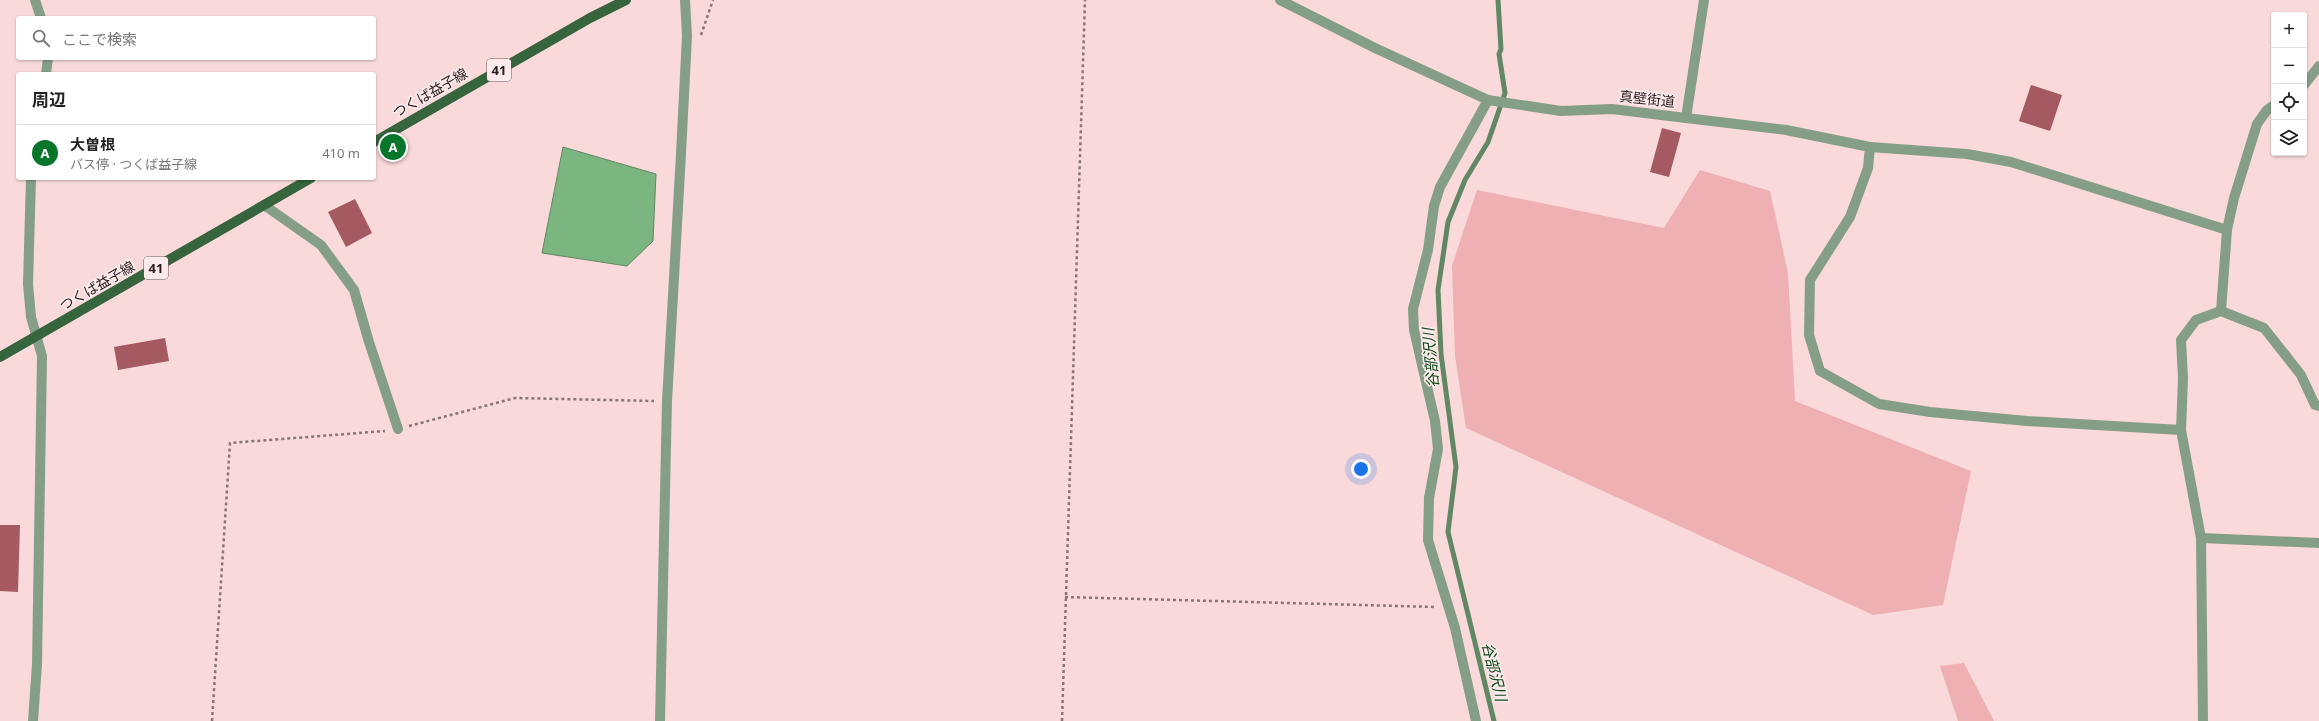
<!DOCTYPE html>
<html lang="ja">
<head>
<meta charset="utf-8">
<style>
  :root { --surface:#fff; --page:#f6f6f6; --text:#222; --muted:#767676; --line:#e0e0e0; --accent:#08762a }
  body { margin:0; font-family:"Noto Sans","Noto Sans JP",sans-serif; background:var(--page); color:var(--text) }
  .controls { position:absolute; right:12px; top:12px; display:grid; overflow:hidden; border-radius:4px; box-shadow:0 1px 3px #0004 }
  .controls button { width:36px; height:36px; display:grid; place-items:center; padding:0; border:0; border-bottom:1px solid var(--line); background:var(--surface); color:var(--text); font:20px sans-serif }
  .you { position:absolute; left:1361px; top:469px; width:14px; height:14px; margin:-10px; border:3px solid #fff; border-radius:50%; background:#1a73e8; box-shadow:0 0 0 6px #1a73e833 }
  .badge { display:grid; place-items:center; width:26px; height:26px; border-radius:50%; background:var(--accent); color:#fff; font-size:13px; font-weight:700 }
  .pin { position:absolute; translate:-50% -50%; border:2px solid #fff; box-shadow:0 1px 4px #0006 }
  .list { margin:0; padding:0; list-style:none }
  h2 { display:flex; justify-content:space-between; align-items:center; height:52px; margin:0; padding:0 16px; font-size:17px }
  h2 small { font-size:13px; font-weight:400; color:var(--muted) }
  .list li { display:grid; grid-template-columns:26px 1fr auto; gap:12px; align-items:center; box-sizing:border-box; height:56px; padding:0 16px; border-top:1px solid var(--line) }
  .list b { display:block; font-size:15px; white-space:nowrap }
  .list p { margin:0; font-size:13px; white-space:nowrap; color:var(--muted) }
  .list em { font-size:13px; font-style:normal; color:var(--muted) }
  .icon { flex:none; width:22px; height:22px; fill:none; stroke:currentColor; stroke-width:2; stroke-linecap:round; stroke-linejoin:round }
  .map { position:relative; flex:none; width:2319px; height:721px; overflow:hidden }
  .search { position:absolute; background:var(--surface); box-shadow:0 1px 3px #0004; left:16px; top:16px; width:360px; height:44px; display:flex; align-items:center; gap:10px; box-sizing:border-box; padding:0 14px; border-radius:4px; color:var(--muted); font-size:15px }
  .panel { position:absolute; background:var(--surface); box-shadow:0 1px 3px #0004; left:16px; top:72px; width:360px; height:108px; border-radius:4px }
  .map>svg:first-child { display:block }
</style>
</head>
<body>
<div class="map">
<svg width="2319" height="721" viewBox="0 0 2319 721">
  <rect width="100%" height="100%" fill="#f9d9da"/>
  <g fill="#eeb0b2">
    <path d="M1700,170l70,21 18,82 7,128 176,70 -28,134 -70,10 -407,-187 -11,-72 -3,-90 25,-76 187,38z"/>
    <path d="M1964,663l30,58h-36l-18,-55z"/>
  </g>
  <path fill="#7bb580" stroke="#628763" d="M563,147l93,27 -3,67 -26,25 -85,-13z"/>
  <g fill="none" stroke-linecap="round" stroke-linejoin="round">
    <path stroke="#628763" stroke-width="5" d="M1494,721l-46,-189 8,-65 -15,-113 -3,-64 10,-68 17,-42 23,-38 17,-49 -6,-39 2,-5 -3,-49"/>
  </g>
  <g fill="#a45a60">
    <path d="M2031,85l31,10 -12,36 -31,-10z"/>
    <path d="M1662,128l19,5 -12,44 -19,-5z"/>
    <path d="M355,199l17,34 -26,14 -18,-35z"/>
    <path d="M165,338l4,23 -51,9 -4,-23z"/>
    <path d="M0,525h20l-2,67 -18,-1z"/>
  </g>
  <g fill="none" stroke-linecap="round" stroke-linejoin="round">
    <g stroke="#8a7576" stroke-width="2.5" stroke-dasharray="3 3" stroke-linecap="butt">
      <path d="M701,35l12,-35"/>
      <path d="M409,426l106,-28 139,3"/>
      <path d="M1065,597l371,10"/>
      <path d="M212,721l18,-278 155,-12"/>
      <path d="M1062,721l23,-721"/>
    </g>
    <g stroke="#859e87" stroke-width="10">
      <path d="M35,0l6,18"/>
      <path d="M1280,0l95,48 113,52 73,11 51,-2 74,9 100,12 84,17 97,7 44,8 216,68"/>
      <path d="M46,74l2,-16"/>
      <path d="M2304,85l15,-19"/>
      <path d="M1686,118l18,-118"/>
      <path d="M1870,147l-2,21 -18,49 -40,63 -1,55 11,36 59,33 51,8 97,9 154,9"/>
      <path d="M31,178l-3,106 3,33 11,39 -5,308 -4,57"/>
      <path d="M264,205l57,40 33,45 15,52 29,87"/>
      <path d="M2221,311l6,-81 7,-32 23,-74 10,-14 7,-5"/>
      <path d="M2201,538l118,5"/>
      <path d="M660,721l7,-320 14,-247 6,-118 -2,-36"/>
      <path d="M1476,721l-21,-93 -27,-88 1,-42 9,-49 -3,-28 -21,-91 -1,-21 15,-59 6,-44 6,-19 48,-87"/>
      <path d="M2203,721l-2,-183 -20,-108 2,-52 -2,-38 15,-20 25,-9 43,17 37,47 14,30 4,1"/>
    </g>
    <g stroke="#36643c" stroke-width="10">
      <path d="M374,142l216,-124 36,-18"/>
      <path d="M0,357l311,-179"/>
    </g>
  </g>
  <g text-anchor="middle" stroke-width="3.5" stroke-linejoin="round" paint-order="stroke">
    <g fill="#feeaea" stroke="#695a5b" stroke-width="1">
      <rect x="487" y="59" width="24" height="22" rx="3"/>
      <rect x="144" y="257" width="24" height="22" rx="3"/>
    </g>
    <g font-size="13" font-weight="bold" fill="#291d1e">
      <text x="499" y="75">41</text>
      <text x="156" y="273">41</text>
    </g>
    <g font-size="14" fill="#291d1e" stroke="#feeaea">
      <text transform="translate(430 93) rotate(-30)" y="5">つくば益子線</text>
      <text transform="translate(1647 99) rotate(6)" y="5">真壁街道</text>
      <text transform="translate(97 286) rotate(-30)" y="5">つくば益子線</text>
    </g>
    <g font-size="15" font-style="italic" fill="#064918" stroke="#feeaea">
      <text transform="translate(1431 358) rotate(-95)" y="5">谷部沢川</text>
      <text transform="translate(1494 672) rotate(76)" y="5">谷部沢川</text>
    </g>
  </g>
</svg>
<div class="controls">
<button>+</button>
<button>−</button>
<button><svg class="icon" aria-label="locate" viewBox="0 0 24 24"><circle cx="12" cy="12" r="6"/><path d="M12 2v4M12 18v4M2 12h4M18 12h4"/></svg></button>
<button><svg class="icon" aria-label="layers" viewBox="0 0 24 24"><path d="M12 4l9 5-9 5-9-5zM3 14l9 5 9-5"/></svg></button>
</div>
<div class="you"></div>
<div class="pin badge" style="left:393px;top:147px">A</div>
<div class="search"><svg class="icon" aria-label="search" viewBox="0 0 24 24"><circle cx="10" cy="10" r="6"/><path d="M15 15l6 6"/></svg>ここで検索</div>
<section class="panel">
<h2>周辺<small></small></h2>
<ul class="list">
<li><span class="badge">A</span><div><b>大曽根</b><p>バス停 · つくば益子線</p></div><em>410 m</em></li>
</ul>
</section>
</div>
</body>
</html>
